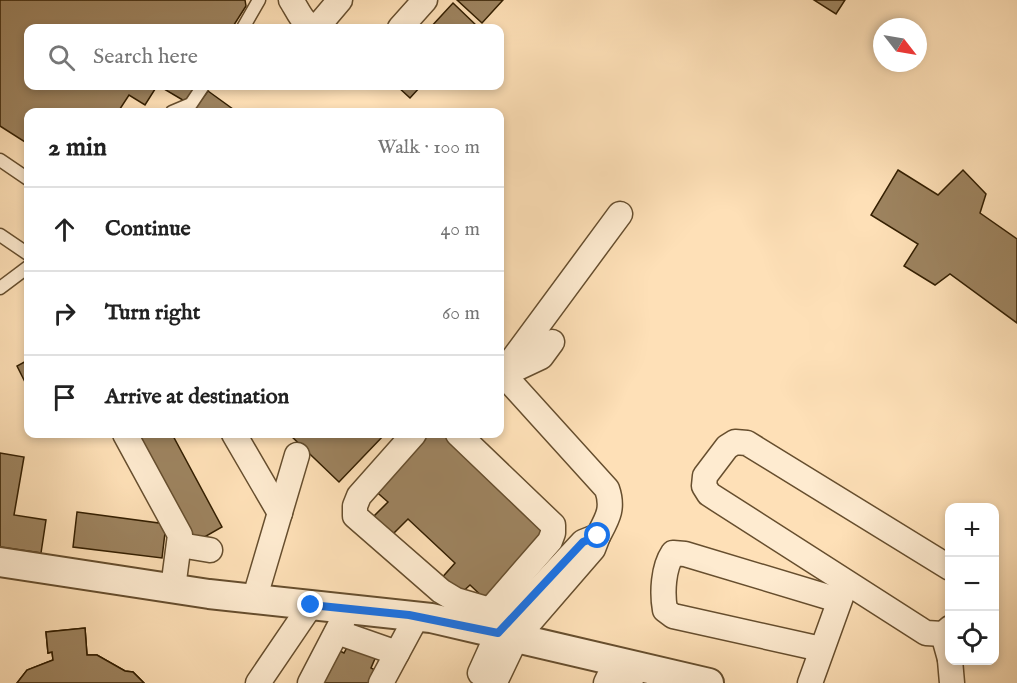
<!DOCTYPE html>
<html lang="en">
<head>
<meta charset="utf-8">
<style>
  :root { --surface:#fff; --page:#f2f2f2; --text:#222; --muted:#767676; --line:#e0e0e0 }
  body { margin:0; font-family:"IM FELL English",serif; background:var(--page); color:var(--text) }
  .controls { position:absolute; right:18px; bottom:18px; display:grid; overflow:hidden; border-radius:12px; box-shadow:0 3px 9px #0003 }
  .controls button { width:54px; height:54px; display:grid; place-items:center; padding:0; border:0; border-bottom:2px solid var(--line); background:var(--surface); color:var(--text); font:30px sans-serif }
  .compass { position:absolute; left:873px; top:18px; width:54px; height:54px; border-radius:50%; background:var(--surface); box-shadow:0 3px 9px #0003; rotate:121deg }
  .stop { position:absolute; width:18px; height:18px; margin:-14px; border:4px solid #1a73e8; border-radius:50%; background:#fff }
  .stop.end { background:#1a73e8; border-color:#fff; box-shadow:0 2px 6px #0008 }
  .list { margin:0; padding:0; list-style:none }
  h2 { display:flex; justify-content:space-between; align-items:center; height:78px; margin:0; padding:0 24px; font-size:26px }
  h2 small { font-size:20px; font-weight:400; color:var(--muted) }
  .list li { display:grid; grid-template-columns:39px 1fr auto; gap:18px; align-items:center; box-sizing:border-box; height:84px; padding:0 24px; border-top:2px solid var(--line) }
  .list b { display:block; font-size:22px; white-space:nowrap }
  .list em { font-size:20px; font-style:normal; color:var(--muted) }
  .icon { flex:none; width:33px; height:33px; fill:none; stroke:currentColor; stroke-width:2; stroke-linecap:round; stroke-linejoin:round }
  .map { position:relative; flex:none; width:1017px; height:683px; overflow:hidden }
  .search { position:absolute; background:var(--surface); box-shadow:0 3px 9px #0003; left:24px; top:24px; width:480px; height:66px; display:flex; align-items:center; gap:15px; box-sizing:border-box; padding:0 21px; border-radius:12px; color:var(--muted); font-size:22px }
  .panel { position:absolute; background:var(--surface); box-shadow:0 3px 9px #0003; left:24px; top:108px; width:480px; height:330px; border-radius:12px }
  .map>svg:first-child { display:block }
</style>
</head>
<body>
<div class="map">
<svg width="1017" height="683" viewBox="0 0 1017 683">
  <rect width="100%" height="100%" fill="#fee0b7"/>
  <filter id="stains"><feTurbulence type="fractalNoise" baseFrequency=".00333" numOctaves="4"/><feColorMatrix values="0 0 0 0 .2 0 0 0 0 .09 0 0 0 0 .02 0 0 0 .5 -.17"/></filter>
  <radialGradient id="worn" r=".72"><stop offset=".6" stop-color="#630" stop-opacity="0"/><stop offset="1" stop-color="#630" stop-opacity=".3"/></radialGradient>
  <g fill="#9d835f" stroke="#331e00" stroke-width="1.5">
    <path d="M0,0h245l1,6 -14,22h-204v58h129l-12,19 -16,-10 -11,17h-90v32l-28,-18z"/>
    <path d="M457,0h46l-21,23z"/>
    <path d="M814,0h31l-9,14z"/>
    <path d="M453,3l24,23 -47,2z"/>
    <path d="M159,86h37l-10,16z"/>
    <path d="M397,86h24l-11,12z"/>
    <path d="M208,91l29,21h-45z"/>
    <path d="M898,170l40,25 25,-25 23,24 -6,19 37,26v84l-67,-49 -15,11 -31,-19 14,-22 -47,-29z"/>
    <path d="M28,360v28l-11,-22z"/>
    <path d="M133,434h39l50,93 -28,16z"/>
    <path d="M289,434h96l-46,48z"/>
    <path d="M426,434h18l105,101 -64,64 -15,-14 -13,12 -18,-16 16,-18 -47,-44 -15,15 -20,-17 15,-15 -16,-14z"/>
    <path d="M0,453l24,4 -10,58 32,5 -5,33 -41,-6z"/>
    <path d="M77,512l89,12 -4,34 -89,-11z"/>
    <path d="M85,628l2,27h10l28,16 8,1 11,11h-127l10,-13 26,-10 -1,-8 -4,1 -2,-21z"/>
    <path d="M85,628l2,27h10l28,16 8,1 11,11h-127l10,-13 26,-10 -1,-8 -4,1 -2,-21z"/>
    <path d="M351,640l26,14 -6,14 6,3 -6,12h-49l18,-32 4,2z"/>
  </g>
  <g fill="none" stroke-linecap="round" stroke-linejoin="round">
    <g stroke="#664e2e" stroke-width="15">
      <g id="service">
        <path d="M243,28l16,-28"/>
        <path d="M172,112l19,-8 12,-18"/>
        <path d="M0,160l28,19"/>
        <path d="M0,235l28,19"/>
        <path d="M0,288l28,-21"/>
      </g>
    </g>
    <g stroke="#664e2e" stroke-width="27">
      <g id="minor">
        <path d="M291,0c7,10 13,29 27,26l22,-26"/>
        <path d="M400,28l25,-28"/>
        <path d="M507,373l34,-16 11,-15"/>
        <path d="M125,434l55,101 -7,53"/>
        <path d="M234,434l46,79"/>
        <path d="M414,434l-55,62 -4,10v10l86,75 15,9 34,10"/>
        <path d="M458,434l95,91v8l-3,8 -60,69 -5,14"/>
        <path d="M598,536c9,-17 16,-27 9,-47l-96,-106 -4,-10 3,-10 110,-149"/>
        <path d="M180,545l30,5"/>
        <path d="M950,568l-203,-125 -12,-1 -8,5 -22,29 -1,10 5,8 217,139 17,1 7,-6"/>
        <path d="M255,597l42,-142"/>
        <path d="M337,632l60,21"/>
        <path d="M943,634l7,25"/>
        <path d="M821,649l-148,-33 -8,-6c-3,-17 -2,-42 8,-57l12,1 153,46"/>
        <path d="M950,660l2,23"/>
        <path d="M480,673l18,-40 85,-91 15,-6 -5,13 -77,89 -20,42"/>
        <path d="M258,683l53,-78"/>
        <path d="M310,683l39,-75"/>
        <path d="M381,683l36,-67"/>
        <path d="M606,683l10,-21"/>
        <path d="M629,683l8,-16"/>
        <path d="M810,683l35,-97"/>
      </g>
    </g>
    <g stroke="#664e2e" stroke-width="32">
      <path id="tertiary" d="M0,562l209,32 222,24 278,65"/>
    </g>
    <use href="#service" stroke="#feebd0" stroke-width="12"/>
    <use href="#minor" stroke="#feebd0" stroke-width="24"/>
    <use href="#tertiary" stroke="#feebd0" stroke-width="28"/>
  </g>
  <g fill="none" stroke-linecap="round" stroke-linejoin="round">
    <path stroke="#1a73e8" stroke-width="8" d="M311,605l98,10 89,18 85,-91 15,-6"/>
  </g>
  <rect width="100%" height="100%" filter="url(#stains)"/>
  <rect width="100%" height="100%" fill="url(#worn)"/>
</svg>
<div class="controls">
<button>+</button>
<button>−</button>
<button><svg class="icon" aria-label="locate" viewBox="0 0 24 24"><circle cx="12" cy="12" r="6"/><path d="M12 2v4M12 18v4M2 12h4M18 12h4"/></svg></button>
</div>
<svg class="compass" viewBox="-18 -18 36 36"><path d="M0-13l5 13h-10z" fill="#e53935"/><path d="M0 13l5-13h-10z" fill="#767676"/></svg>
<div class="stop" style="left:598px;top:536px"></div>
<div class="stop end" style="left:311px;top:605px"></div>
<div class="search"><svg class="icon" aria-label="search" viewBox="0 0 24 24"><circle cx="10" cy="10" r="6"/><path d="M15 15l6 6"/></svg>Search here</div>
<section class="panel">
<h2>2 min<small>Walk · 100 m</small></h2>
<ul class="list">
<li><svg class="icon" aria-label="ahead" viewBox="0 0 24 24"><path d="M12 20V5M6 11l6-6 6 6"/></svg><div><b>Continue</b></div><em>40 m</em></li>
<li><svg class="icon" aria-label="right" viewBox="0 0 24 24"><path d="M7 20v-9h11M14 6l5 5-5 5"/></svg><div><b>Turn right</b></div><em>60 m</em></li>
<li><svg class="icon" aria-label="arrive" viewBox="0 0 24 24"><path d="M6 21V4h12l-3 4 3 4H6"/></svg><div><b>Arrive at destination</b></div></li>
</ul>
</section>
</div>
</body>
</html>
